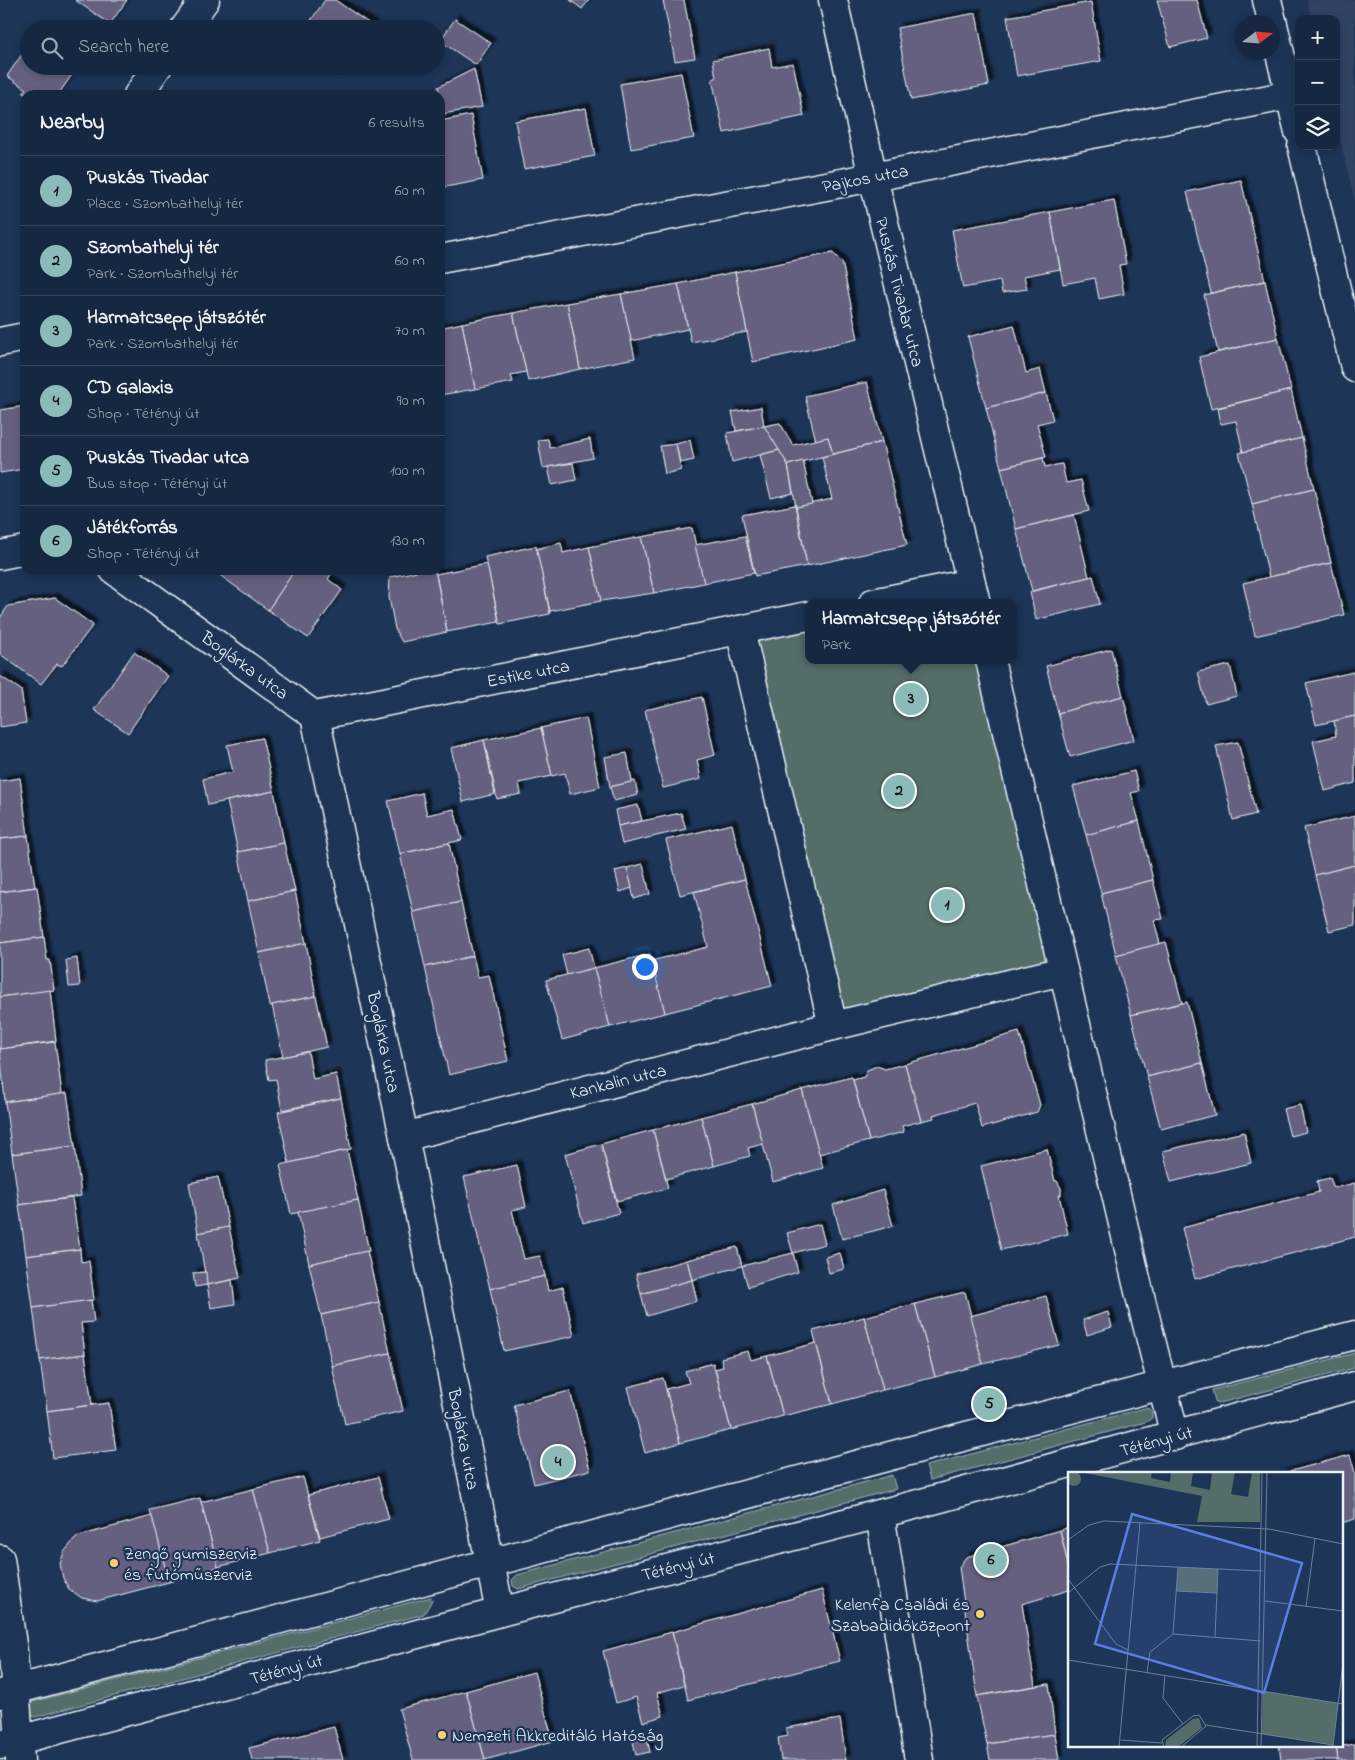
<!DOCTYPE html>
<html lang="en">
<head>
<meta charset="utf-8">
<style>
  :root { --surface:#162841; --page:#23344c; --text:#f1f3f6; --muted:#9ea6b1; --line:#35445a; --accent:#8bbbb9 }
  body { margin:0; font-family:"Indie Flower",sans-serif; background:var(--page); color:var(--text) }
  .controls { position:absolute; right:15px; top:15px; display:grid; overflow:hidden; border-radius:10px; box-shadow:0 2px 8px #0003 }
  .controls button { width:45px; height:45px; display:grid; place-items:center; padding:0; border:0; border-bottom:1px solid var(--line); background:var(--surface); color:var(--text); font:25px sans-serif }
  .compass { position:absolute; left:1235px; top:15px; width:45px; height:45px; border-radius:50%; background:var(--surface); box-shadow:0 2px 8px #0003; rotate:74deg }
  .you { position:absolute; left:644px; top:966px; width:18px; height:18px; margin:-12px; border:4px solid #fff; border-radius:50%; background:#1a73e8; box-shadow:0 0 0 8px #1a73e833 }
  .badge { display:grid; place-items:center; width:32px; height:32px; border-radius:50%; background:var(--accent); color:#111; font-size:16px; font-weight:700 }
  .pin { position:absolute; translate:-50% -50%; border:2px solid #fff; box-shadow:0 1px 5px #0006 }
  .popup { position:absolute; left:805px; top:599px; width:212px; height:65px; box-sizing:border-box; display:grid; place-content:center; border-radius:10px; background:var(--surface); filter:drop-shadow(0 1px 4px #0005); font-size:16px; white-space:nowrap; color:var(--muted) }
  .popup b { font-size:19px; color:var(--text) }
  .popup::after { content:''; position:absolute; left:50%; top:100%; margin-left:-10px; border:10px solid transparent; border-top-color:var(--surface) }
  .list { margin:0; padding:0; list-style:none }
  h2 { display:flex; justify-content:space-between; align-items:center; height:65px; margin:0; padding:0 20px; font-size:21px }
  h2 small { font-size:16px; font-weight:400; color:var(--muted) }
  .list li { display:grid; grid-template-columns:32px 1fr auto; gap:15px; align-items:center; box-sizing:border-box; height:70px; padding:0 20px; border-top:1px solid var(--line) }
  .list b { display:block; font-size:19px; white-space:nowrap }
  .list p { margin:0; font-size:16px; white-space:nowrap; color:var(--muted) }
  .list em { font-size:16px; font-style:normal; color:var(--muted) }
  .icon { flex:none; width:28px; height:28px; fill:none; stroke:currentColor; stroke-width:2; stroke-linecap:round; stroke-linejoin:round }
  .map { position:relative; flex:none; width:1355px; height:1760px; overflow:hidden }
  .search { position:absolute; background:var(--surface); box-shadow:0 2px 8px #0003; left:20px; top:20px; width:425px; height:55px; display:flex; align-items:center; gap:12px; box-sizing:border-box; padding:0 18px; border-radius:28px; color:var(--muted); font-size:19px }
  .panel { position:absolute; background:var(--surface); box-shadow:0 2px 8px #0003; left:20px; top:90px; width:425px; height:485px; border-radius:15px }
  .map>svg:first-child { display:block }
</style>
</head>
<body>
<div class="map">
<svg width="1355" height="1760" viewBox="0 0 1355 1760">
  <defs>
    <filter id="shadow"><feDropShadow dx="4.5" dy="-4.5" stdDeviation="1" flood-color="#0009"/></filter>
  </defs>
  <rect width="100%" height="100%" fill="#1d3557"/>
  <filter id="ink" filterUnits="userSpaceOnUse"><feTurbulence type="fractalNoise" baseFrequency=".02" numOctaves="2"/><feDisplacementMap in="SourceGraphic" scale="10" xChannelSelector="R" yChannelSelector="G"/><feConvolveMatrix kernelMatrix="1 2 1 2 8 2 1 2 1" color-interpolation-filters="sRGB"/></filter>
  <g filter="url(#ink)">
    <path fill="#334263" d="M1307,0h48v202l-19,-79v-104h-24z"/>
    <g fill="#556d69" stroke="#9eafb0">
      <path d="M808,616v44h182l73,311 -230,55 -93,-396z"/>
      <path d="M1355,1353v15l-139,36 -4,-14z"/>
      <path d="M1145,1408l4,1 3,3v6l-6,4 -216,58 -4,-14z"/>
      <path d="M892,1475l4,14 -378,100 -5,-3 -1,-6 5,-5z"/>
      <path d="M431,1597l1,3 -8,14 -389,103 -5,-2v-11l2,-2z"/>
    </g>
    <g fill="#65617f" stroke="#e8f1f8" filter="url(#shadow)">
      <path d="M75,0h52l-17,24z"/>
      <path d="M325,0h10l38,26 -2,3h-66z"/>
      <path d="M570,0h19l-7,9z"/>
      <path d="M663,0h21l11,58 -20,3z"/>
      <path d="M1157,0h40l10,38 -37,9z"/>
      <path d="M1091,2l10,59 -84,15 -10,-59z"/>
      <path d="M976,13l13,72 -78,15 -14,-72z"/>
      <path d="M455,19l36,24 -15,22 -36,-24z"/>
      <path d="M29,44v22h49l-20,29h-32l-3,-2 3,-4 -19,-13z"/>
      <path d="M769,48l3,19 21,-4 11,53 -80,17 -12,-54 4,-1 -3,-18z"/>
      <path d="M323,66h22l-7,10z"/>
      <path d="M474,69l8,38 -39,7 -5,-27z"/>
      <path d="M681,73l13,65 -63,11 -11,-65z"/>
      <path d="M586,108l9,48 -71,13 -9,-48z"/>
      <path d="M471,115l12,65 -43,8v-67z"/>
      <path d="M1241,180l24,101 -54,12 -24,-101z"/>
      <path d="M1114,200l12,64 -7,1 5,29 -25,5 -4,-21 -32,6 -13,-72z"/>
      <path d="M1050,212l10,57 -36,7 3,13 -25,4 -2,-12 -37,7 -11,-58z"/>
      <path d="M833,253l9,9 16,77 -105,23 -18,-90z"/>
      <path d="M735,272l12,60 -56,10 -13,-58z"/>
      <path d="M1265,281l13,57 -60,14 -14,-57z"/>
      <path d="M678,284l10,45 -57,12 -10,-47z"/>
      <path d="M621,294l14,64 -55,11 -13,-66z"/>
      <path d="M567,303l13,66 -52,12 -15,-68z"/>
      <path d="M513,313l13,59 -15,3 2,7 -38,7 -13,-66z"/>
      <path d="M462,323l13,66 -35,6v-67z"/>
      <path d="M1014,325l12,48 14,-4 6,24 -60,15 -18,-71z"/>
      <path d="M1278,338l13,52 -80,19 -12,-52z"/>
      <path d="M867,382l15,60 -49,12 -5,-17 -12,4 -11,-45z"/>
      <path d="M1291,390l11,48 -59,14 -7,-31 -15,3 -3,-16z"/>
      <path d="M1046,393l7,27 -16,4 9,33 -45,11 -15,-60z"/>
      <path d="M25,406v63l-25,4v-63z"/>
      <path d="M761,407l3,19 -28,5 -4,-19z"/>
      <path d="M780,423l13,22 35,-8 5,17 -45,11 -24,-39z"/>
      <path d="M764,426l15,24 -47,12 -5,-29z"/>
      <path d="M1302,438l12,51 -62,15 -13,-51z"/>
      <path d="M548,439l2,9 40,-9 3,19 -50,10 -5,-28z"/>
      <path d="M690,440l4,20 -14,3 -4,-19z"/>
      <path d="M882,442l25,103 -100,21 -11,-59 36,-8 -10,-42z"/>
      <path d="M676,444l5,26 -16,4 -5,-28z"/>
      <path d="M779,450l9,15 5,28 -22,5 -11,-43z"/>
      <path d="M1043,458l2,9 17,-3 4,19 15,-3 8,31 -73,18 -15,-61z"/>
      <path d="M803,461l9,43 -16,3 -8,-42z"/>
      <path d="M573,463l3,17 -24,5 -4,-18z"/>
      <path d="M1314,489l17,74 -62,14 -17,-73z"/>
      <path d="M795,505l12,61 -52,10 -13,-61z"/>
      <path d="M1074,515l15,62 -57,14 -16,-62z"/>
      <path d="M692,528l12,55 -50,10 -13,-56z"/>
      <path d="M745,536l9,37 -50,10 -9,-38z"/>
      <path d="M641,537l13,56 -53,8 -12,-54z"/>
      <path d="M561,543l2,10 26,-6 12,54 -51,10 -14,-62z"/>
      <path d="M536,546l14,68 -50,10 -15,-67z"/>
      <path d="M1331,563l13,52 -89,21 -12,-53z"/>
      <path d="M487,564l12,58 -52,10 -11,-58z"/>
      <path d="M212,570h14l-5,6z"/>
      <path d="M226,570h69l-27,40 -47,-34z"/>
      <path d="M295,570h39l-6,9 14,11 -34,48 -40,-28z"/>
      <path d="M422,570h13l12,62 -45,10 -7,-13 -6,-32 1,-20z"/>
      <path d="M1093,576l7,28 -64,16 -6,-28z"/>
      <path d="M55,598l38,27 -31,41 -5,-2 -16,20 -41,-30v-36l8,-12z"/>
      <path d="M1111,649l12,47 -65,17 -12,-47z"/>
      <path d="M134,652l34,24 -40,57 -34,-23z"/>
      <path d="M1230,665l7,31 -31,8 -8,-32z"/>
      <path d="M1353,672l2,8v36l-39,9 -10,-42z"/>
      <path d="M0,676l21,14 5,33 -26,4z"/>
      <path d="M1123,696l11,44 -64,17 -12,-44z"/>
      <path d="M702,697l13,58 -18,5 4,19 -38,9 -18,-78z"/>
      <path d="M1355,716v67l-30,8 -12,-50 23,-5 -2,-15z"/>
      <path d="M586,718l14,69 -30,7 -5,-21 -13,3 -11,-48z"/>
      <path d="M541,728l11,48 -33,7 2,11 -24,5 -13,-59z"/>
      <path d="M262,738l12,53 -66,14 -5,-26 30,-7 -6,-27z"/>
      <path d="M484,740l11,54 -32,8 -12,-54z"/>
      <path d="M1238,742l18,72 -23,6 -17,-74z"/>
      <path d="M627,753l5,29 -22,5 -5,-30z"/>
      <path d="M1134,771l5,20 -8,2 8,28 -53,14 -13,-49z"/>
      <path d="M20,778l8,58 -28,3v-58z"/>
      <path d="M635,781l3,14 -24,6 -4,-14z"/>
      <path d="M274,791l10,52 -46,9 -11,-51z"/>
      <path d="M422,793l5,22 27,-6 8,31 -62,14 -12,-53z"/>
      <path d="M638,805l4,16 -24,5 -3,-16z"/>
      <path d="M681,813l5,16 -64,15 -4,-18z"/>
      <path d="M1355,816v49l-40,10 -11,-47z"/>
      <path d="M1139,821l14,59 -52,13 -15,-58z"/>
      <path d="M732,824l13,55 -65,16 -14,-55z"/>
      <path d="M28,836l7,51 -35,5v-53z"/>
      <path d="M284,843l11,48 -47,10 -10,-49z"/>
      <path d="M449,843l12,59 -48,10 -13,-58z"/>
      <path d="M643,864l7,30 -16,5 -7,-31z"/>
      <path d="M1355,865v60l-26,6 -14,-56z"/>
      <path d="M627,868l5,20 -12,4 -5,-21z"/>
      <path d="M745,879l27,107 -107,27 -14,-52 57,-14 -14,-55z"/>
      <path d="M1153,880l10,39 -9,1 6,24 -44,11 -15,-62z"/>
      <path d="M37,887l7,50 -44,6v-51z"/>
      <path d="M295,891l11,52 -47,10 -11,-52z"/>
      <path d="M461,902l12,54 -48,11 -12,-55z"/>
      <path d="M44,937l3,23h3l4,30 -54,7v-54z"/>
      <path d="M1166,942l16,61 -51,12 -15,-60z"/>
      <path d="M306,943l10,53 -46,10 -11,-53z"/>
      <path d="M589,948l5,20 -27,7 -5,-20z"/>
      <path d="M650,954l15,59 -55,14 -16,-59z"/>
      <path d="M473,956l5,21 11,-2 19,86 -59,14 -24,-108z"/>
      <path d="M77,958l3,28 -11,1 -3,-27z"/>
      <path d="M594,968l16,59 -48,13 -16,-60z"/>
      <path d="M50,990l6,51 -56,8v-52z"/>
      <path d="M316,996l11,51 -44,10 -11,-52z"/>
      <path d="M1187,1002l15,61 -55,14 -16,-62z"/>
      <path d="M1019,1032l21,73 -3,7 -55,16 -7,-25 -42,12 1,3 -13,3 -16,-57z"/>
      <path d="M55,1042l7,52 -57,8 -5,-53z"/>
      <path d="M308,1052l5,27 23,-5 5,24 -59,12 -6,-31 -7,1 -4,-20z"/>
      <path d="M1202,1063l13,52 -54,14 -14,-52z"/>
      <path d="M905,1064l16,57 -19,5 2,6 -35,9 -16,-61 11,-3 3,-7 10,-4 8,3z"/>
      <path d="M852,1077l17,64 -50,13 -17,-64z"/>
      <path d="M802,1090l21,78 -50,14 -21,-78z"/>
      <path d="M67,1093l8,53 -63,8 -7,-52z"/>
      <path d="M341,1098l10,51 -62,14 -11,-51z"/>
      <path d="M752,1104l11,40 -15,4 2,8 -36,10 -13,-49z"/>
      <path d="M1300,1105l6,27 -16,4 -7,-27z"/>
      <path d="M701,1117l13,49 -48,13 -13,-49z"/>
      <path d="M653,1130l15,58 -51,13 -16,-57z"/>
      <path d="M1244,1132l7,31 -80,19 -8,-31z"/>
      <path d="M601,1144l18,69 -36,10 -18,-69z"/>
      <path d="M75,1146l6,50 -62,9 -7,-51z"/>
      <path d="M1047,1149l8,32h2l4,7v7h-2l9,39 -67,16 -20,-84z"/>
      <path d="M347,1150l11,50 -67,14 -11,-49z"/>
      <path d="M517,1165l9,42 -14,3 12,49 16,-3 5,20 -55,13 -26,-112z"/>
      <path d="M218,1177l11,50 -31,6 -9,-50z"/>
      <path d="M1330,1178l4,10 21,-5v54l-160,42 -13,-51 137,-36 -2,-11z"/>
      <path d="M883,1190l10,36 -51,13 -9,-34z"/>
      <path d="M72,1198l8,51 -54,7 -7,-51z"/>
      <path d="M358,1200l11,51 -60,13 -11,-52z"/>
      <path d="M820,1224l5,20 -32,9 -6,-20z"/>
      <path d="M229,1227l11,51 -33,7 -9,-52z"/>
      <path d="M737,1247l5,19 -50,14 -5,-20z"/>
      <path d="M80,1249l1,13 8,-1 5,39 -61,8 -7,-52z"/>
      <path d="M367,1251l12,51 -58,13 -12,-51z"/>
      <path d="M793,1253l5,19 -50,15 -6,-21z"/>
      <path d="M840,1253l4,16 -15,4 -4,-16z"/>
      <path d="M687,1260l5,20 -51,14 -5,-20z"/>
      <path d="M206,1272l1,13 -12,2 -2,-14z"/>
      <path d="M545,1276l3,15 15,-4 11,49 -70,15 -14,-62z"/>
      <path d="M232,1280l3,24 -24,4 -4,-23z"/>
      <path d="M692,1280l5,21 -50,15 -6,-22z"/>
      <path d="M965,1292l18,72 -48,13 -20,-73z"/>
      <path d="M1046,1296l13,49 -76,19 -13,-48z"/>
      <path d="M91,1300l3,22 -13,1 4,31 -45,6 -7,-52z"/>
      <path d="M379,1302l11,51 -58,13 -11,-51z"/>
      <path d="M915,1304l20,73 -52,13 -19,-73z"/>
      <path d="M1108,1312l4,15 -25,8 -4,-15z"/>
      <path d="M864,1317l19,73 -51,14 -19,-73z"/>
      <path d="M816,1343l16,61 -49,12 -16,-60z"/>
      <path d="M748,1351l3,9 16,-4 16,60 -52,14 -16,-61 8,-2 -2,-9z"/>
      <path d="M390,1353l13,58 -58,13 -13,-58z"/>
      <path d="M85,1354l7,51 -45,6 -7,-51z"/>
      <path d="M713,1363l18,67 -51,13 -14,-54 23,-6 -4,-12z"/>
      <path d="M663,1378l17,65 -35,10 -17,-66z"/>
      <path d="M570,1391l20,79 -56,14 -20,-79z"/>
      <path d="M109,1403l7,47 -63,8 -6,-47z"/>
      <path d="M1350,1455l5,18v46l-14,4v-49h-61z"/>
      <path d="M303,1477l17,63 -50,13 -17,-64z"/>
      <path d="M378,1477l11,42 -69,18 -12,-42z"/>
      <path d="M253,1489l17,64 -52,14 -17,-65z"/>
      <path d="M200,1498l18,69 -49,15 -19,-72z"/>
      <path d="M152,1516l17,66 -72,19 -15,-3 -13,-9 -6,-11 -3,-14 4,-12 10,-12 5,-4z"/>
      <path d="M1069,1527v43l-9,-40z"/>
      <path d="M1060,1530l9,40v20l-47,14 13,82 -58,10 -18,-129 7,-10z"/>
      <path d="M822,1590l18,71 -152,39 -16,-68z"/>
      <path d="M672,1632l12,53 -27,8 6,23 -20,6 -7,-25 -20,6 -13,-52z"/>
      <path d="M534,1672l19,69 -68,19 -19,-69z"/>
      <path d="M1049,1684l6,50 -68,10 -10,-48z"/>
      <path d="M466,1691l19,69h-72l-14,-51z"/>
      <path d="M840,1719l6,41h-65l-3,-22 10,-2 -2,-8z"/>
      <path d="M334,1727l9,33h-91l-3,-12z"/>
      <path d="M1055,1734l4,26h-69l-3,-16z"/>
      <path d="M647,1738l3,14 -14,3 -3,-13z"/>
      <path d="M1355,1744v16h-17l-2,-13z"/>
      <path d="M1279,1746h57l2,14h-57z"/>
    </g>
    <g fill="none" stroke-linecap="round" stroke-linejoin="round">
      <g stroke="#e8f1f8" stroke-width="31">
        <g id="minor">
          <path d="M833,0l40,177 103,426"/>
          <path d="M1267,0l32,132"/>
          <path d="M184,29l21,-29"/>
          <path d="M138,95l20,-29"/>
          <path d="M1302,146l53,222"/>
          <path d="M440,259l433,-82 417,-82"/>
          <path d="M0,342l25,-5"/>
          <path d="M0,555l25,-5"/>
          <path d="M114,570l201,146 89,421 96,475"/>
          <path d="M873,603l98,-20"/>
          <path d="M740,630l93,396"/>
          <path d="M990,660l151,640 34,136"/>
          <path d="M315,716l493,-100"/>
          <path d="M404,1137l429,-111 230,-55"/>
          <path d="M880,1514l39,246"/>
          <path d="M0,1559l13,93 7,108"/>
          <path d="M0,1694l905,-242 450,-117"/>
          <path d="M0,1745l500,-133 418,-108 437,-118"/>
        </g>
      </g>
      <use href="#minor" stroke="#1d3557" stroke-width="28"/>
    </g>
  </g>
  <g fill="#ffd166" stroke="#1d3557" stroke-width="2">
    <circle cx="114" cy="1563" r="5"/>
    <circle cx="980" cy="1614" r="5"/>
    <circle cx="442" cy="1735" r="5"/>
  </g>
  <g text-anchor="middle" stroke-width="4.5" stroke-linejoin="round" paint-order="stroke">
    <g font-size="18" fill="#e8f1f8" stroke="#1d3557">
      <text transform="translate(865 178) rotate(-11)" y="6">Pajkos utca</text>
      <text transform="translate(900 292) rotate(76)" y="6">Puskás Tivadar utca</text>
      <text transform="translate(245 665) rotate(36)" y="6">Boglárka utca</text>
      <text transform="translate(528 673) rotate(-11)" y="6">Estike utca</text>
      <text transform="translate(384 1042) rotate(78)" y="6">Boglárka utca</text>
      <text transform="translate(618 1081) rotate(-14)" y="6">Kankalin utca</text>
      <text transform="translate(464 1439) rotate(79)" y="6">Boglárka utca</text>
      <text transform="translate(1156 1441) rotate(-15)" y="6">Tétényi út</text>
      <text transform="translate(678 1566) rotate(-14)" y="6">Tétényi út</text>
      <text transform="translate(286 1669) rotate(-15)" y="6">Tétényi út</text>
    </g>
    <g font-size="18" fill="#e8f1f8" stroke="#1d3557" text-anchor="start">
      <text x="124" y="1559">Zengő gumiszerviz<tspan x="124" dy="21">és futóműszerviz</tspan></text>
      <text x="970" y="1610" text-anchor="end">Kelenfa Családi és<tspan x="970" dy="21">Szabadidőközpont</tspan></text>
      <text x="452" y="1741">Nemzeti Akkreditáló Hatóság</text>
    </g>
  </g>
  <g transform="translate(1068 1472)">
    <rect width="275" height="275" fill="#1d3557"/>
    <path d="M-1 7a7 7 0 1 1 14 0a7 7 0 1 1-14 0ZM12,0h72l-1,6 19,4 1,-10h22l-2,14 19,4 2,-18h23l-4,22 17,3 4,-25h8v50h-63l5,-26zM110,95l40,2 -1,24 -41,-2zM195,219l75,12 -5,42 -71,-11zM131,246l3,10 -24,19h-13l1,-7 27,-21z" fill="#556d69"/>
    <path fill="none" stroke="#6e8097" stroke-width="1" d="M0,68l21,-15 15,-4 165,8 74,15M0,107l48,65 12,6M108,119l41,2M0,121l32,-26 10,-3 152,7M197,129l78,10M238,135l9,-69M105,162l5,-67M147,165l3,-68M0,188l275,44M79,200l3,-20 23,-18 88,7M97,203l-2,23 20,26M138,253l127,20M52,268l42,3M265,274l10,-83M51,275l21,-224M96,275l-2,-7 31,-24 6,-1 7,11 -25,21M189,275l5,-275M193,275l6,-275"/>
    <path fill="#5a7fe2" fill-opacity="0.15" stroke="#5a7fe2" stroke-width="2.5" d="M64,42l170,49 -38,130 -169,-49z"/>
    <rect width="275" height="275" fill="none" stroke="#e8f1f8" stroke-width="2.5"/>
  </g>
</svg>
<div class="controls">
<button>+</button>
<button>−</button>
<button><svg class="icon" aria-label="layers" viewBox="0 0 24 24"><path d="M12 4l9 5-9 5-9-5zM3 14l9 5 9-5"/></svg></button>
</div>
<svg class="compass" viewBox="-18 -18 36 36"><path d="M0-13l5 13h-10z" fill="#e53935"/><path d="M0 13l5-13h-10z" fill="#9ea6b1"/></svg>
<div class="you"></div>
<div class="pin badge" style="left:947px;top:905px">1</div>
<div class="pin badge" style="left:899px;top:791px">2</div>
<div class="pin badge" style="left:911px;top:699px">3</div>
<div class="popup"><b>Harmatcsepp játszótér</b>Park</div>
<div class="pin badge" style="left:558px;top:1462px">4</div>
<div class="pin badge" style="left:989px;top:1404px">5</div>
<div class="pin badge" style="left:991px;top:1560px">6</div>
<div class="search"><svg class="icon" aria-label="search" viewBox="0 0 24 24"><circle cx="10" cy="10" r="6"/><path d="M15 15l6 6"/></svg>Search here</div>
<section class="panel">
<h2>Nearby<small>6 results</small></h2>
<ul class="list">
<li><span class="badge">1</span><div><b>Puskás Tivadar</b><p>Place · Szombathelyi tér</p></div><em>60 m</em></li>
<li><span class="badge">2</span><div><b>Szombathelyi tér</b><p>Park · Szombathelyi tér</p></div><em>60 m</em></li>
<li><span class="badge">3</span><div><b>Harmatcsepp játszótér</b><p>Park · Szombathelyi tér</p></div><em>70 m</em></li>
<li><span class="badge">4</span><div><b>CD Galaxis</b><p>Shop · Tétényi út</p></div><em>90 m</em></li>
<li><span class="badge">5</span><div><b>Puskás Tivadar utca</b><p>Bus stop · Tétényi út</p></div><em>100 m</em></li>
<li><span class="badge">6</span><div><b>Játékforrás</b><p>Shop · Tétényi út</p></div><em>130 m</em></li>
</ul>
</section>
</div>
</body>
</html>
